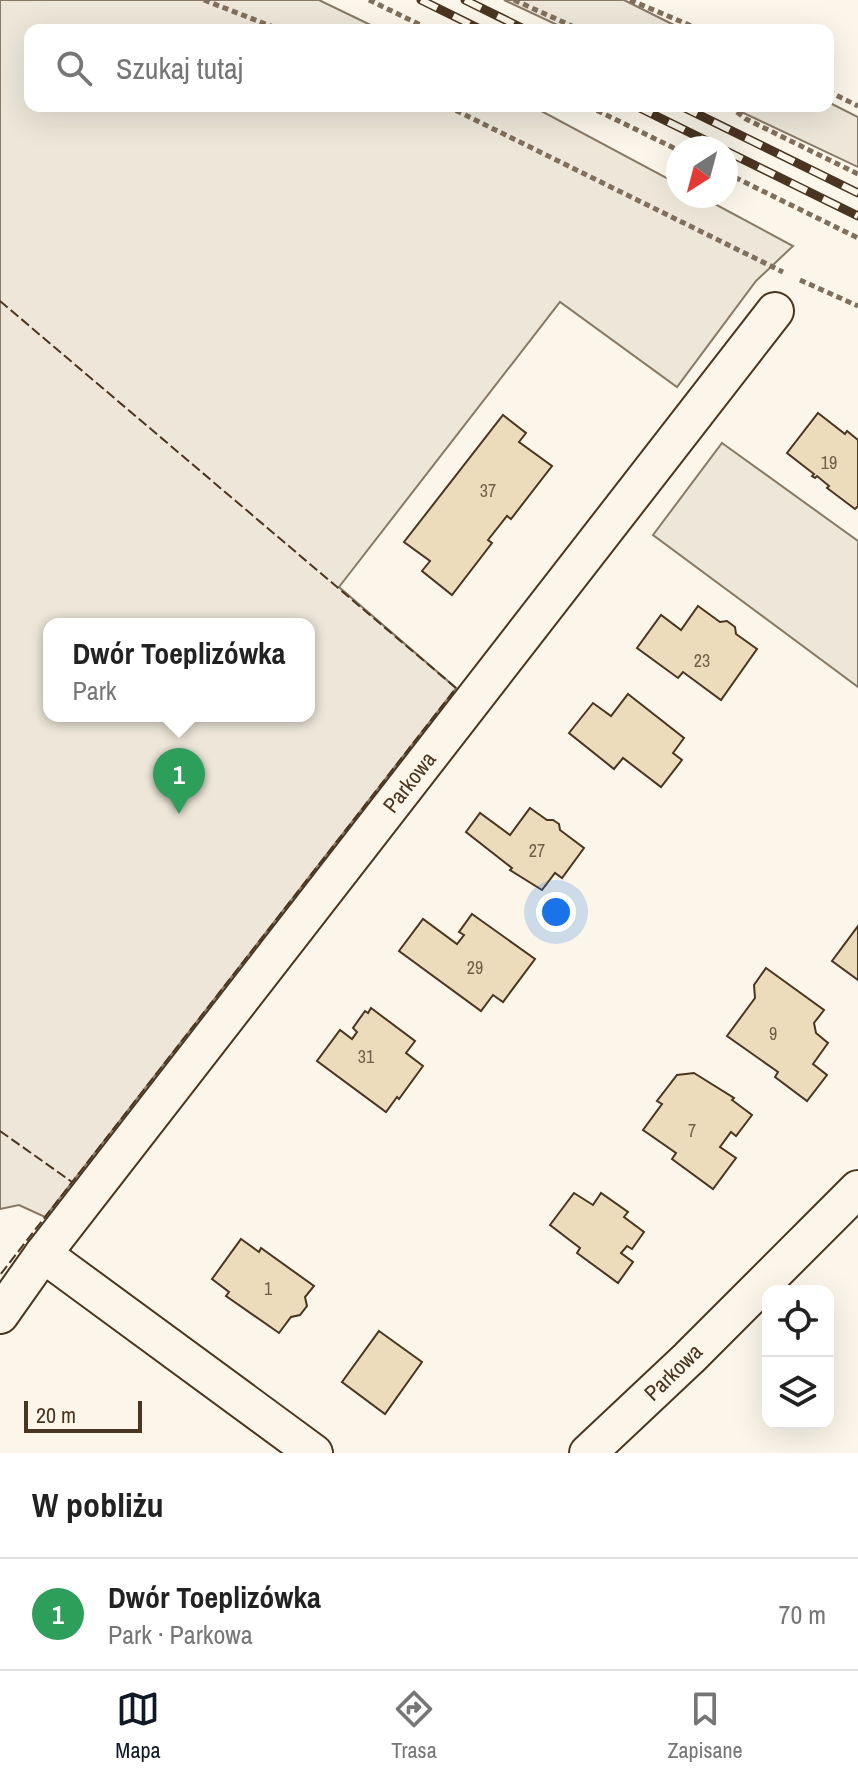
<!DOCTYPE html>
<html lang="pl">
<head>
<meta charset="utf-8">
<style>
  :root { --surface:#fff; --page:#f2f2f2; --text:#222; --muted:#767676; --line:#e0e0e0; --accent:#111827 }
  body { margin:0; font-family:"Archivo Narrow",sans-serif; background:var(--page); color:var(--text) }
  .controls { position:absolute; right:24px; bottom:24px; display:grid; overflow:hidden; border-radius:16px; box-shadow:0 8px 32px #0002 }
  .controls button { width:72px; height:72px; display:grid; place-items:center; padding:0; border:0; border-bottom:2px solid var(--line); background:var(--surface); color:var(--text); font:40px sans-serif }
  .compass { position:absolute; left:666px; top:136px; width:72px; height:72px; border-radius:50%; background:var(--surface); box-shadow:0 8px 32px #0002; rotate:216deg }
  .scale { position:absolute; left:24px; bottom:20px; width:118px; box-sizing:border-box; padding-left:8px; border:4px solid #4a3520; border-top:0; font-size:22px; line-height:28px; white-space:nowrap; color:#4a3520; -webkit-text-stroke:6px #fbf6e9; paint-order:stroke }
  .you { position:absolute; left:556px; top:912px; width:28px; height:28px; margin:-20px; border:6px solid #fff; border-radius:50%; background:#1a73e8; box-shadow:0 0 0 12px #1a73e833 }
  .badge { display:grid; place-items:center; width:52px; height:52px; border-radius:50%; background:var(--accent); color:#fff; font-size:26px; font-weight:700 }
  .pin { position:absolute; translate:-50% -66px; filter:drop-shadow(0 2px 4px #0008) }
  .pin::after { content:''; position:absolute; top:42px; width:28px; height:24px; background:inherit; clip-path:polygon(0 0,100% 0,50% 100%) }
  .popup { position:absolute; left:43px; top:618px; width:272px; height:104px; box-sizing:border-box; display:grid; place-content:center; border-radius:16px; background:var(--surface); filter:drop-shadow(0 2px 6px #0005); font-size:26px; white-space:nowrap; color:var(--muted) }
  .popup b { font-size:30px; color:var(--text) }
  .popup::after { content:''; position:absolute; left:50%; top:100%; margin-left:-16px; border:16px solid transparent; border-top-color:var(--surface) }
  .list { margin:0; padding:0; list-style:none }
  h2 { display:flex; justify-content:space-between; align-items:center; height:104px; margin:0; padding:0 32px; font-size:34px }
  h2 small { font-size:26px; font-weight:400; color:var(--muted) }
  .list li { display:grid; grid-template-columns:52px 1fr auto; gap:24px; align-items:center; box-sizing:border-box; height:112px; padding:0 32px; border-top:2px solid var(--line) }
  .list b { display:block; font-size:30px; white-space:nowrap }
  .list p { margin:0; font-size:26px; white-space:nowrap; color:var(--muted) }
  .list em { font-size:26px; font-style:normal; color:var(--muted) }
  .icon { flex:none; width:44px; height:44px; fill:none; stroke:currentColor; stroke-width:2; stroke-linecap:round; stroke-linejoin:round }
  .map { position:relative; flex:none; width:858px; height:1453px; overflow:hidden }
  .search { position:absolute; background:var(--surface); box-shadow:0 8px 32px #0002; left:24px; right:24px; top:24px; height:88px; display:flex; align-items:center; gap:20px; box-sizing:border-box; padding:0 28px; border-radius:16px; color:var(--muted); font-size:30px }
  .sheet { height:216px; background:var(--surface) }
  nav { display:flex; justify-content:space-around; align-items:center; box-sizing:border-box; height:112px; border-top:2px solid var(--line); background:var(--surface); font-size:22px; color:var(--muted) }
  nav a { display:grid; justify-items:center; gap:4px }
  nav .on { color:var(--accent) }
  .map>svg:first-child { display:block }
</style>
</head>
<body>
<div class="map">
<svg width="858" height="1453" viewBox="0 0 858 1453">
  <rect width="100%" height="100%" fill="#fbf6e9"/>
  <g fill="#ede6d9" stroke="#887966" stroke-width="2" fill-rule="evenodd">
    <path d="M0,0h319l62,30h-351v76h502l146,78v12h22l93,50 -37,35 -79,106 -117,-85 -221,285 117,101 -411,529 -26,-12 -19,4zM49,624h260v92h-260z"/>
    <path d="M504,0h120l60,30h-116z"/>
    <path d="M828,102l30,15v50l-129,-61h99z"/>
    <path d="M722,443l136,98v146l-205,-152z"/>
  </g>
  <g fill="#ecdcbc" stroke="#4a3520" stroke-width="2">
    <path d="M818,413l27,21 2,-3 11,9v66l-3,3 -28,-21 2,-2 -12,-10 -2,2 -3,-2 2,-2 -27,-21z"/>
    <path d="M503,415l23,18 -7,9 33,24 -41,53 -4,-3 -19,24 4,3 -40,52 -30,-24 8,-10 -26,-19z"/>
    <path d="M698,606l22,16 7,-1 8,6 1,7 21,15 -36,51 -38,-28 -5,6 -41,-30 24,-33 20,15z"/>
    <path d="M628,694l56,44 -11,15 9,7 -21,27 -38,-29 -9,11 -45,-36 24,-30 18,13z"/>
    <path d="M530,808l17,12h6l6,4 1,6 24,18 -22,30 -7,-5 -13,17 -32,-20 2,-2 -46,-36 14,-19 30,22z"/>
    <path d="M472,914l63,45 -32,43 -10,-7 -12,16 -82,-60 24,-32 34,25 7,-9 -5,-3z"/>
    <path d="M858,926v54l-26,-19z"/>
    <path d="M766,968l58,42 -10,13 2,10 12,10 -15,21 14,11 -20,26 -32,-24 3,-5 -51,-36 28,-38 -1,-13z"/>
    <path d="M371,1008l44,33 -9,12 17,13 -24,33 -2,-2 -11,15 -69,-51 23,-31 12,9 5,-7 -4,-4 12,-17 3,2z"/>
    <path d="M694,1073l40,25 -2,2 20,15 -16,21 -5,-4 -11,15 16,11 -23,31 -41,-30 4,-6 -33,-23 19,-26 -5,-3 20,-26z"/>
    <path d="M574,1193l19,12 8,-12 27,19 -4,5 20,15 -12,17 -5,-3 -6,7 12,9 -15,21 -41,-30 3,-5 -30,-23z"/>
    <path d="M241,1239l18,13 2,-4 53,38 -9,11 2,9 -7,9 -9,2 -12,16 -53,-37 3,-4 -17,-13z"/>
    <path d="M379,1331l43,31 -37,52 -43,-32z"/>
  </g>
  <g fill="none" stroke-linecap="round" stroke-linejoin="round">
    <g stroke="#4a3520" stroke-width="40">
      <g id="street">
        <path d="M43,1254l732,-943"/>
        <path d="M0,1315l43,-61 271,199"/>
        <path d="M588,1453l101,-95 169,-169"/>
      </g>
    </g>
    <g stroke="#7f6f5c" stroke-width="5" stroke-dasharray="6 4" stroke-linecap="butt">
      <path d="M204,0l77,30"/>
      <path d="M369,0l62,30"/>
      <path d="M514,0l67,30"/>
      <path d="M630,0l71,30"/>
      <path d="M828,91l30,15"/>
      <path d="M447,106l336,166"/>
      <path d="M588,106l90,44"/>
      <path d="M729,106l17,13 112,55"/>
      <path d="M726,173l132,65"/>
      <path d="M800,280l58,26"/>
    </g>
    <use href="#street" stroke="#fbf6e9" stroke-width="36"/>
    <g stroke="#4a3520" stroke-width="9">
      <g id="rail">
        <path d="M421,0l61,30"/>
        <path d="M465,0l61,30"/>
        <path d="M636,106l85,42"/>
        <path d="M681,106l177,87"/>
        <path d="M726,151l132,65"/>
      </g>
    </g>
    <use href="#rail" stroke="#fbf6e9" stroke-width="6" stroke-dasharray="18" stroke-linecap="butt"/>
    <g stroke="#4a3520" stroke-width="2" stroke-dasharray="10 4" stroke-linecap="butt">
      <path d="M0,301l456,387 -456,587"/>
      <path d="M0,1131l72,51"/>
    </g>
  </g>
  <g text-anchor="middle" stroke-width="6" stroke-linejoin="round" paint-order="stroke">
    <g font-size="18" fill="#725f47">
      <text x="829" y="469">19</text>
      <text x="488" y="497">37</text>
      <text x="702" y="667">23</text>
      <text x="537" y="857">27</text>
      <text x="475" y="974">29</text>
      <text x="773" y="1040">9</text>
      <text x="366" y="1063">31</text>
      <text x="692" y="1137">7</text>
      <text x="268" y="1295">1</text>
    </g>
    <g font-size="22" fill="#4a3520" stroke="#fbf6e9">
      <text transform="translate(409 782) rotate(-52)" y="8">Parkowa</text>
      <text transform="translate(673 1372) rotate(-44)" y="8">Parkowa</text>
    </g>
  </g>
</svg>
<div class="controls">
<button><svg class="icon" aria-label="locate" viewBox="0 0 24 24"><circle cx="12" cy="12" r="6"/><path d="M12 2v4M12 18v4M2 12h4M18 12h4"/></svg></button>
<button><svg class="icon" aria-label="layers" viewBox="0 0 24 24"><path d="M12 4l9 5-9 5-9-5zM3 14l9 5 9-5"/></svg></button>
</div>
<svg class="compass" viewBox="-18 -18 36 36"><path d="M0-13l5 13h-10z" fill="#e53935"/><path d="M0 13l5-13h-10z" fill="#767676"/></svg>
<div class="scale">20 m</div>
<div class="you"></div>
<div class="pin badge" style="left:179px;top:814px;background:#2e9e5b">1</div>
<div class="popup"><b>Dwór Toeplizówka</b>Park</div>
<div class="search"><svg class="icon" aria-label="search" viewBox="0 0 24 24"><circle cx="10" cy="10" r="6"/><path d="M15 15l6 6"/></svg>Szukaj tutaj</div>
</div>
<section class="sheet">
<h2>W pobliżu<small></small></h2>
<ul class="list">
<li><span class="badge" style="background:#2e9e5b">1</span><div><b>Dwór Toeplizówka</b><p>Park · Parkowa</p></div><em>70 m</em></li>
</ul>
</section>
<nav>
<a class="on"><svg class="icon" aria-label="map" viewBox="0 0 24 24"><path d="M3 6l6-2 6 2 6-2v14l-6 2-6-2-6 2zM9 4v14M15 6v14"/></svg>Mapa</a>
<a><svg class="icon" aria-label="directions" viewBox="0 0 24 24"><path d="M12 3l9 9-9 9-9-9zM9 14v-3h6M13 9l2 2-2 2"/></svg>Trasa</a>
<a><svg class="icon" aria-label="saved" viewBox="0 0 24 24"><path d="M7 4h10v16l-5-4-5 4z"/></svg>Zapisane</a>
</nav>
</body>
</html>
